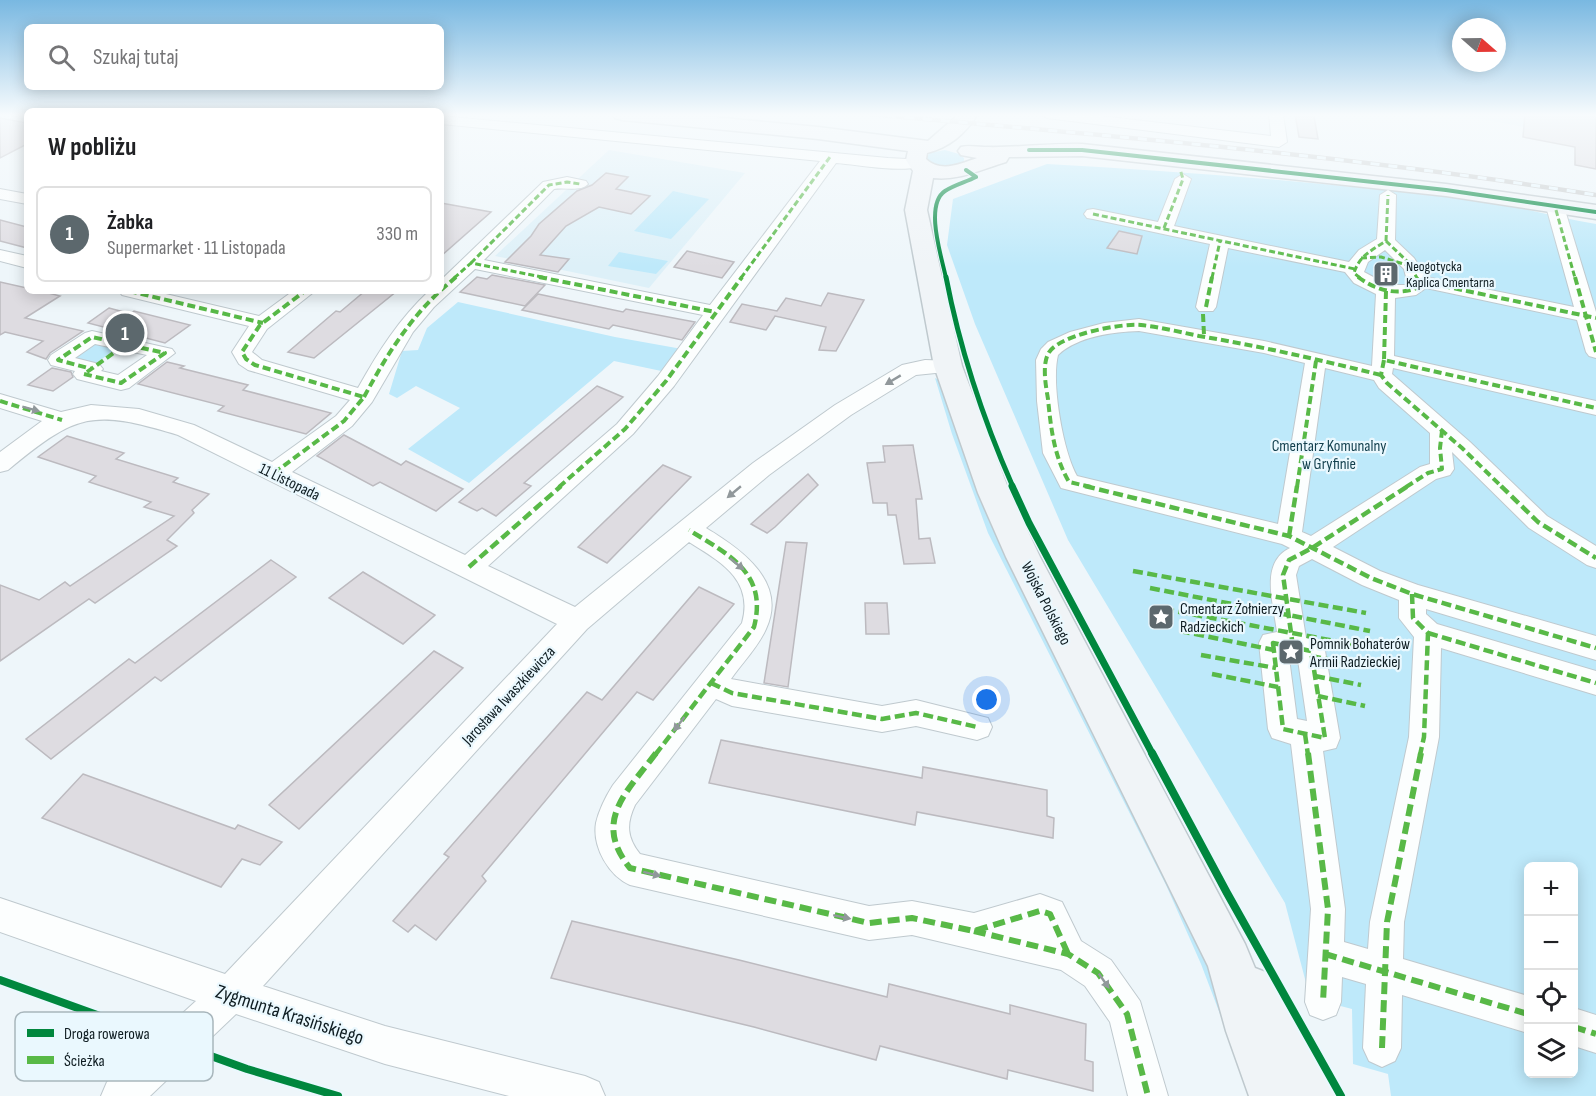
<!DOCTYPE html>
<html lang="pl">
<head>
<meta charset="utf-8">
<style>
  :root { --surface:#fff; --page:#f6f6f6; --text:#202124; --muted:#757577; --line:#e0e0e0; --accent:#5c686d }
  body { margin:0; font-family:"Sofia Sans Condensed",sans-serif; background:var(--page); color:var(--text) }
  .controls { position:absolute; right:18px; bottom:18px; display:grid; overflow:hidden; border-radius:9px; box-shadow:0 3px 15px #0003 }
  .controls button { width:54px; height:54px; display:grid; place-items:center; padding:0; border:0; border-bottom:2px solid var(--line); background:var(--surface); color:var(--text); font:30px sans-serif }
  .compass { position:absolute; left:1452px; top:18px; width:54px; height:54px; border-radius:50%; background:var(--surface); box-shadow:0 3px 15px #0003; rotate:110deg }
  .you { position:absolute; left:987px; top:700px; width:21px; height:21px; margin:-15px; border:4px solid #fff; border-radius:50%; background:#1a73e8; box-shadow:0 0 0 9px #1a73e833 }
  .badge { display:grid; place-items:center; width:39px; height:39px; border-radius:50%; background:var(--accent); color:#fff; font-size:20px; font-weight:700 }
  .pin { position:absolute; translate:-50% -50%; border:3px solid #fff; box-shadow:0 2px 6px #0006 }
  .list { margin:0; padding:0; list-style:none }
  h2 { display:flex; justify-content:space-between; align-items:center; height:78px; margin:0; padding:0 24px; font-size:26px }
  h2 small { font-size:20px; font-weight:400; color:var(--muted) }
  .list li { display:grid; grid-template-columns:39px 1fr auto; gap:18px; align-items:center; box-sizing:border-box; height:96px; margin:0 12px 12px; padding:0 12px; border:2px solid var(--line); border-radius:9px }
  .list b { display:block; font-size:22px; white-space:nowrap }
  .list p { margin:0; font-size:20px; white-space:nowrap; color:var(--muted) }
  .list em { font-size:20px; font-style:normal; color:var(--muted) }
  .icon { flex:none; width:33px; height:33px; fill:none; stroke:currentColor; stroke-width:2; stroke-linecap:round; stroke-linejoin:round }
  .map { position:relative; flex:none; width:1596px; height:1096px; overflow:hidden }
  .search { position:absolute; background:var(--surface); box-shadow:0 3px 15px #0003; left:24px; top:24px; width:420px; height:66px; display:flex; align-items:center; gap:15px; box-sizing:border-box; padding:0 21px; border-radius:9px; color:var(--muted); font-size:22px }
  .panel { position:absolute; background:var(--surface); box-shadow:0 3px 15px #0003; left:24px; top:108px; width:420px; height:186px; border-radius:9px }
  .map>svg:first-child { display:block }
</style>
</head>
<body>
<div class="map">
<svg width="1596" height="1096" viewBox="0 0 1596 1096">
  <rect width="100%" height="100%" fill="#eef6fa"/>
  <g fill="#ddf0f8">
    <path d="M1456,114h91l-3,17z"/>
    <path d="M609,150l136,23 -96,115 -154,-32z"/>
  </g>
  <g fill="#bee9fa" fill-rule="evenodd">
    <path d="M945,150l14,4 5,4v5l-21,5 -17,-7 3,-8z"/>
    <path d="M1047,164c144,8 289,19 432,37 40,5 78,17 117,23v872h-205l-3,-22 -35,-10 -1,-55 -42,-11 -25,-95 -217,-363 -93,-216 -28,-79 6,-46zM1528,866h46v208h-46z"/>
    <path d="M673,191l36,8 -38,40 -37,-8z"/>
    <path d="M619,252l49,9 -12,13 -48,-8z"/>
    <path d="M458,302l157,35 67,12 -16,23 -52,-11 -145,122 -61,-34 52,-41 -44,-22 -19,12 -8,-4 13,-43 16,-1 9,-22z"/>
    <path d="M91,339l29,7 -28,20 -29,-7z"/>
    <path d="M935,378l6,3 11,37 265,555 25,99 -41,-108 -35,-79 -178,-352 -36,-99z"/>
  </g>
  <g fill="#dedce1" stroke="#bcbabf" stroke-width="1.5">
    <path d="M1295,114l19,2 4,23 -19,-2z"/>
    <path d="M1525,114h71v55l-21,-4v-18l-52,-10z"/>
    <path d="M0,118l27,5v21l-27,14z"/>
    <path d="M606,173l22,4 -12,12 34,7 -19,18 -32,-7 -33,19 -26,29 29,4 -11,13 -53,-10 26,-26 8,-12 38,-33 15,-6z"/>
    <path d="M441,203l50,9 -50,44z"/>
    <path d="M0,220l27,7v21l-27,-7z"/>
    <path d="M1119,231l23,5 -5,18 -30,-6z"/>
    <path d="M687,251l47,11 -12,16 -48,-11z"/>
    <path d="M492,275l53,10 -20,21 -65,-14 17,-15 10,2z"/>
    <path d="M0,282l27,6v3h14l19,5 -35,22 58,13 -33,22 -4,6 -19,-7 16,-11 -38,-9 -5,3z"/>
    <path d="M365,291h32l-83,67 -26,-6 48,-41 4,1z"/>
    <path d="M828,293l36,7 -28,51 -17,-1 7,-23 -51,-11 -9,14 -36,-8 12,-18 35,7 9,-13 35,8z"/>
    <path d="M538,294l85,18 3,-3 69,13 -13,18 -69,-15 -4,4 -87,-19z"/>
    <path d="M109,308l22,6 3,-3 56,14 -25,18 -77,-20z"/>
    <path d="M167,362l17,4 -4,2 68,17 -5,5 88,23 -25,21 -88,-23 6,-5 -86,-22z"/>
    <path d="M52,368l19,4 2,5 -20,14 -25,-6z"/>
    <path d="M597,386l26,11 -99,86 7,3 -35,30 -14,-8 -5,3 -18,-9z"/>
    <path d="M344,435l57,30 5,-4 57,28 -27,22 -56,-29 -7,4 -56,-30z"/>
    <path d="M67,436l57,17 -8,6 62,19 -5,4 36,12 -17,16 2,3 -27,27 10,6 -82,57 -6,-4 -89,62v-76l39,15 26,-18 5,4 104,-70 -30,-9 7,-5 -62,-20 7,-6 -58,-19z"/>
    <path d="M913,445l9,54h-6l3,40 11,-1 5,25 -31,1 -8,-49h-8l-1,-12h-14l-6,-40 18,-1 -2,-16z"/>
    <path d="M663,465l28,12 -84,86 -29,-16z"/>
    <path d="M808,474l10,11 -43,42 -8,6 -16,-9z"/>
    <path d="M786,542l21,1 -19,144 -24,-4z"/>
    <path d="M271,560l25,17 -135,104 -6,-4 -104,82 -25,-20 103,-80 6,4z"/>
    <path d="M363,572l72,43 -32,29 -74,-46z"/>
    <path d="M699,587l35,17 -81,96 -16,-8 -155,184 4,5 -50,59 -21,-15 -7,7 -15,-11 56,-64 -5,-3 143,-162 15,8z"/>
    <path d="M865,603h22l2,31h-23z"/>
    <path d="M434,651l29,17 -164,161 -30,-24z"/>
    <path d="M721,740l201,38 1,-11 124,23v26l7,2 -1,20 -136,-26 -2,13 -206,-42z"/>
    <path d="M83,774l152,55 3,-4 44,17 -22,23 -18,-6 -21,28 -179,-69z"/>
    <path d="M572,921l167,39 148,37 2,-13 121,30v-9l76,19 -1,36 8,2v29l-85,-21 -1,9 -127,-33 -4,14 -122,-33 -203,-49z"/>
  </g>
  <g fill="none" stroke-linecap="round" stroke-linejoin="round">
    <g stroke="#bfc9ce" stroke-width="2">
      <g id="street">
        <path d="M1040,114h44l187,22 -2,-22h14l4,28 -8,5 -232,-29z"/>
        <path d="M441,116l447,42 36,2 2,3 -2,3c-28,7 -61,-1 -88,-3l-162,223 -41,48 -145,132 87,41 178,-144 82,-58 67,-40 23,-5 30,1 3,5 -3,5 -39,4 -65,40 -82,60 -63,53c35,21 82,54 60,101 -8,18 -24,34 -35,50l151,27 34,-6 72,18 4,9 -4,9 -11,4 -61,-14 -34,6 -150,-26 -16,-7 -81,106c-9,19 -8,33 5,49l229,52 43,-5 62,12 66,-19 22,8 19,39 30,19 29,41 28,95h-40l-18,-74 -25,-36 -24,-16 -149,-35 -43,5 -239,-55c-21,-9 -38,-38 -34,-62 3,-13 10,-27 17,-38l129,-162c12,-43 -21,-61 -53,-81l-102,87 -324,357 122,40 200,50 14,6 6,14h-96l-124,-32 -149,-50 -86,82h-49l6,-14 89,-81 -196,-69v-34l225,76 332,-350 -379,-189c-86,-26 -101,-22 -170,35l-8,2v-20l42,-31 -42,-13v-14l61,18 30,-7 48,4 55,16 78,37 64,-46 14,-16 -102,-30 -9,-6 -7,-12 17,-26 -127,-31 -3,-4h34l106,25 34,-25h22l-48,38 -15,23 10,8 96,28c20,-36 41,-69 71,-97h12v-11l102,-98 24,-5 19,4 2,3c-7,8 -23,3 -34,5l-70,71 226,45 110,-144 -379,-37zM475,269l228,46 -45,61 -41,48 -152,131 -173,-83 60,-46 20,-24 41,-70 21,-25z"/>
        <path d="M1183,174l8,5 -17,47 175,36 10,-12 18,-11 3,-44 8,-5 8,5 -1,45 19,18 12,19 148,30 -27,-97 3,-4h12l3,4 31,102v46l-7,-2 -3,-4 -9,-32 -151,-32 -10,7 -21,3 -1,58 202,45v14l-203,-47 -1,6 78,68 77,74 49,30v22l-9,-3 -58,-37 -77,-76 2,17 -4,6 -14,4 -103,68 47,24 38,14 178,51v24l-170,-51v5l11,10 159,47v24l-155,-47 -2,89 -35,185 -1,37 125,37v37l-126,-38 -1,53 -6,13 -13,6 -13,-6 -6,-13 3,-64 -24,-7 -1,25 -5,13 -13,5 -13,-5 -5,-13 6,-93 -20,-165 -19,-6 -4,-9 -9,-86 4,-8 14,-3c-3,-27 -18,-69 13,-84l-8,-4 -221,-56 -18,-35 -6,-52 -1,-41 5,-11 7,-7 22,-10 34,-9 35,-4 125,22 108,25 4,-72 -22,-11 -9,-11 -117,-24 -12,59 -3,4h-14l-3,-4 14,-63 -117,-25 -6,-1 -3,-4 3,-4 6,-1 65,13 17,-43zM1385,250l19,19 4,16h-20l-24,-13 4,-10zM1139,331l125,22 41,10 -27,161 -201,-48c-14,-25 -26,-93 -19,-121 20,-19 55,-23 81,-24zM1325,368l49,12 5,8 51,45v31l-10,3 -109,69 -9,-4zM1312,559l50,26 37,15v18l15,19 -5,100 -39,185 -2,27 -24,-7 1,-33 -22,-158 13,-3 4,-10 -15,-87 -4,-8 -15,-5 -10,-63 3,-9zM1289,658l9,2 9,61 -10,-2z"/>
        <path d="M0,189l27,5v10l-27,-5z"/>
        <path d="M0,250l27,6v12l-27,-7z"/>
        <path d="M92,331l80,18 3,4 -46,35 -8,2 -44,-11 -4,-5 2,-3 -24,-6 -3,-5 3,-5 34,-22zM95,344l52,11 -29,20 -17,-4 2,-2 -4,-5 -24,-6z"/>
        <path d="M1574,1008l22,7v38l-22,-7z"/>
      </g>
    </g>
    <g stroke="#bfc9ce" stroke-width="3">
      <path id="secondary" d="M613,114h68l137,13 110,14 31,-27h19c-13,20 -28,33 -51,39l-1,6c15,14 34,5 51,-1l-16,-3 -3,-4 3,-4c8,-2 15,0 23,0 32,1 65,-4 98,-3l364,40 150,21v14l-150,-23 -364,-40 -73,1 -3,5c-24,7 -47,19 -73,16l-6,32 35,156 48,127 30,64 205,387 10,24 13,5 60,105 7,18h-86l-23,-65 -18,-65 -202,-409 -28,-64 -44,-127 -29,-156 8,-39 -7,-11 2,-9 -90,-12 -196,-19 -7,-2z"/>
    </g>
    <use href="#street" fill="#fcfefe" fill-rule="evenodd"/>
    <use href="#secondary" fill="#f0f4f7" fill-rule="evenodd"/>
    <g stroke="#cacdce" stroke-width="4.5">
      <path id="rail" d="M869,114c243,22 486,42 727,81"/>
    </g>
    <use href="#rail" stroke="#eaf8fe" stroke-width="3" stroke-dasharray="9" stroke-linecap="butt"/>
    <g stroke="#58b947" stroke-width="3" stroke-dasharray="6 3" stroke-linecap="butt">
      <path d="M1556,210l19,68"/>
      <path d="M1093,214l262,55"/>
      <path d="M1164,228l19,-49 -3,-10"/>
      <path d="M1386,241l22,21 9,16"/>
      <path d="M1386,241l2,-46"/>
      <path d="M1361,258l20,-1 26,8"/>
      <path d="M471,263l78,-78 18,-3 13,2"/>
      <path d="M454,278l17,-15 76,15"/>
      <path d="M741,278l89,-121"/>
      <path d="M1212,278l8,-37"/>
      <path d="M1360,278l-6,-5c5,-17 18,-23 32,-32"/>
    </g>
    <g stroke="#58b947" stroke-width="4" stroke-dasharray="8 4" stroke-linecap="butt">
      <path d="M539,277l176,35"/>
      <path d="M1358,277c18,13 38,19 59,11v-11"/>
      <path d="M1575,277l21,75"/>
      <path d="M1419,281l177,37"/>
      <path d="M441,290l15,-13"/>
      <path d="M129,291l134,32"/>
      <path d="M1386,291l-2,69 212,48"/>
      <path d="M1206,307l6,-30"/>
      <path d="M1203,314l1,21"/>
      <path d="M1384,360l-3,15 6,8 75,65 40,39"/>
      <path d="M87,372l39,-28"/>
      <path d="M84,374l37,9 44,-30 -73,-16 -34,23 34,9"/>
      <path d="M364,397c21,-39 43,-75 76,-106"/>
      <path d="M0,401l62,19"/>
      <path d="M274,473l70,-52 20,-24 -109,-32 -9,-6 -4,-7 18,-27 45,-34"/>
      <path d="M559,487l66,-58 41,-48 76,-104"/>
      <path d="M1091,487l-22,-5c-15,-26 -18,-53 -21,-83 -2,-12 -6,-33 0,-45 9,-19 73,-31 93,-29 19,2 39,7 58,11 61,10 121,24 182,39"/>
      <path d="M1297,487l19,-126"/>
      <path d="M1406,487l22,-14 14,-4 -2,-21 2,-17"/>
    </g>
    <g stroke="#58b947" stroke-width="4.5" stroke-dasharray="10 4.5" stroke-linecap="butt">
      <path d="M1085,486l204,50 82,42 41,16 184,54"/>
      <path d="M1501,486l37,36 58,36"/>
      <path d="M1289,536l8,-50"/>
      <path d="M469,567l92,-81"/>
      <path d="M1133,571l233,42"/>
      <path d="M1150,588l220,43"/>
      <path d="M1412,594l1,24 15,15 -4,104 -4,18"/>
      <path d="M1164,609l208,39"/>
      <path d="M1180,631l94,19"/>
      <path d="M1428,633l168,50"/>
      <path d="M1273,643l38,8 14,87 -42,-9z"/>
      <path d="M1293,647l-10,-72 6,-15 23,-12 96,-62"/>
      <path d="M1201,655l75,13"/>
      <path d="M1311,656l47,9"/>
      <path d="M1212,674l66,13"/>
      <path d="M1315,676l46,9"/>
      <path d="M711,683l21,10 150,26 34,-6 61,14"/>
      <path d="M1318,696l47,10"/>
      <path d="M1305,734l3,21"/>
      <path d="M655,755l99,-128c14,-54 -25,-72 -65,-97"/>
    </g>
    <g stroke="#58b947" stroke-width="6" stroke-dasharray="12 6" stroke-linecap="butt">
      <path d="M656,753c-29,39 -64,68 -26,115l239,55 43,-5 62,13 66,-20 10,3 18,40"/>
      <path d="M1308,753l20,156 -5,93"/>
      <path d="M974,931l94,23 30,19 29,41 21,82"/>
      <path d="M1325,954l203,60"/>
      <path d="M1574,1027l22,7"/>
      <path d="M1382,1048l5,-126 34,-169"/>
    </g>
    <g stroke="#eaf8fe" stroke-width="6">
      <g id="cycleway-far3">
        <path d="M1029,150h53l364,40 150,22"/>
        <path d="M946,278c-4,-20 -22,-73 -1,-87 9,-6 21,-9 31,-14l-10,-7"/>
      </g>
    </g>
    <g stroke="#eaf8fe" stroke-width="8">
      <path id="cycleway-far2" d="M946,277c14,73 37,142 67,210"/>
    </g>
    <g stroke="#eaf8fe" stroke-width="10">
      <path id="cycleway-far1" d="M1012,486l17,37 124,232"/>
    </g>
    <g stroke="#eaf8fe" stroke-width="12">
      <g id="cycleway">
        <path d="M1152,753l75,140 114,203"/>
        <path d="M0,980l247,89 91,27"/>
      </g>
    </g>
    <use href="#cycleway-far3" stroke="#00873e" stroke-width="4"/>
    <use href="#cycleway-far2" stroke="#00873e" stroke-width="5"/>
    <use href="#cycleway-far1" stroke="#00873e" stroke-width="7"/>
    <use href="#cycleway" stroke="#00873e" stroke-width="8"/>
  </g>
  <defs><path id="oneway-solid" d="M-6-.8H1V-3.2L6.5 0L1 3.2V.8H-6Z" transform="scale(1.5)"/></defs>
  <g fill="#91989b">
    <use href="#oneway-solid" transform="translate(893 380) rotate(149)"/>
    <use href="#oneway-solid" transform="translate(31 409) rotate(15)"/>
    <use href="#oneway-solid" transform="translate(734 492) rotate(140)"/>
    <use href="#oneway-solid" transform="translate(737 564) rotate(40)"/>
    <use href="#oneway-solid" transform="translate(679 724) rotate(128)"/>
    <use href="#oneway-solid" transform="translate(652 874) rotate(14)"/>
    <use href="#oneway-solid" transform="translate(842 917) rotate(12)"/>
    <use href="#oneway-solid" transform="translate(1104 981) rotate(55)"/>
  </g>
  <linearGradient id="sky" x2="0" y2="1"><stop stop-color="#79b8e1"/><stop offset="0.43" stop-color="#f7fbfd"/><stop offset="1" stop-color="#f7fbfd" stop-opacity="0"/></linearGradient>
  <rect width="1596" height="267" fill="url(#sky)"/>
  <defs>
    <g id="building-square" transform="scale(1.35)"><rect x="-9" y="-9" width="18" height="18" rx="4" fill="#5c686d" stroke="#eaf8fe"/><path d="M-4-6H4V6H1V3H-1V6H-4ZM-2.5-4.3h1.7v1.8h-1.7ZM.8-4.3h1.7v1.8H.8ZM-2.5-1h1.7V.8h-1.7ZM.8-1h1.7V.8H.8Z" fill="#fff"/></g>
    <g id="sight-square" transform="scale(1.35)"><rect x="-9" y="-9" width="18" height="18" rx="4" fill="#5c686d" stroke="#eaf8fe"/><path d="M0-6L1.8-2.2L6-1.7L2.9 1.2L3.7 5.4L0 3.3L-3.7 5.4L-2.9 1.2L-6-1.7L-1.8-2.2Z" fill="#fff"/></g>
  </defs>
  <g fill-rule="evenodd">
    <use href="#building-square" x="1386" y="274"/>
    <use href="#sight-square" x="1161" y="617"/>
    <use href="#sight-square" x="1291" y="652"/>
  </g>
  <g text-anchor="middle" stroke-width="4.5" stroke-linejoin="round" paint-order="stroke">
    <g font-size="14" fill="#0e1c21" stroke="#eaf8fe" text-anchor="start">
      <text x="1406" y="271">Neogotycka<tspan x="1406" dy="16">Kaplica Cmentarna</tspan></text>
    </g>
    <g font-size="16" fill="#123f4d" stroke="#eaf8fe">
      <text x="1329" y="451">Cmentarz Komunalny<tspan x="1329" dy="18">w Gryfinie</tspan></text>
    </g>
    <g font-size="16" fill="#0e1c21" stroke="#eaf8fe">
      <text transform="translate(290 481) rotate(26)" y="6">11 Listopada</text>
      <text transform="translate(1047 603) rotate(63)" y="6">Wojska Polskiego</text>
      <text transform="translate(508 695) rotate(-47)" y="6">Jarosława Iwaszkiewicza</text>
    </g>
    <g font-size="16" fill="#0e1c21" stroke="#eaf8fe" text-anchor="start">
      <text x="1180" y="614">Cmentarz Żołnierzy<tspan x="1180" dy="18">Radzieckich</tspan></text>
      <text x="1310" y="649">Pomnik Bohaterów<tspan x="1310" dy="18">Armii Radzieckiej</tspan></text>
    </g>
    <g font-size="20" fill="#0e1c21" stroke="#eaf8fe">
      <text transform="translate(290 1014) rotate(18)" y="7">Zygmunta Krasińskiego</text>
    </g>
  </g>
  <rect x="15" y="1012" width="198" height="69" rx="9" fill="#eaf8fe" stroke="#a8b6bc" stroke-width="1.5"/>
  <rect x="27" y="1029" width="27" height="8" fill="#00873e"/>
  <rect x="27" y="1056" width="27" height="8" fill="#58b947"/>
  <g font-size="16" fill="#0e1c21">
    <text x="64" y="1039">Droga rowerowa</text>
    <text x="64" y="1066">Ścieżka</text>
  </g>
</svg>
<div class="controls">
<button>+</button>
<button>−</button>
<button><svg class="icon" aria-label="locate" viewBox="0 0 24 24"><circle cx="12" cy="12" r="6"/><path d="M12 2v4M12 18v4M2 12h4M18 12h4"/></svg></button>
<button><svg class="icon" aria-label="layers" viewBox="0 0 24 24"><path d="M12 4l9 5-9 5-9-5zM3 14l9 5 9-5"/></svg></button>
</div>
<svg class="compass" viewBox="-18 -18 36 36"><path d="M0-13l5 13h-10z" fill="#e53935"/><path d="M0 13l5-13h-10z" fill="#757577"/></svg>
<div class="you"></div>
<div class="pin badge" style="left:125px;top:333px">1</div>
<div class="search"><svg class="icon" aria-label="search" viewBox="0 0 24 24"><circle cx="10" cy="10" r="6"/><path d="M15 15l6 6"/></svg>Szukaj tutaj</div>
<section class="panel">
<h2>W pobliżu<small></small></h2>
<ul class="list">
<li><span class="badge">1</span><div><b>Żabka</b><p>Supermarket · 11 Listopada</p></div><em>330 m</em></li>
</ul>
</section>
</div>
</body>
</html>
